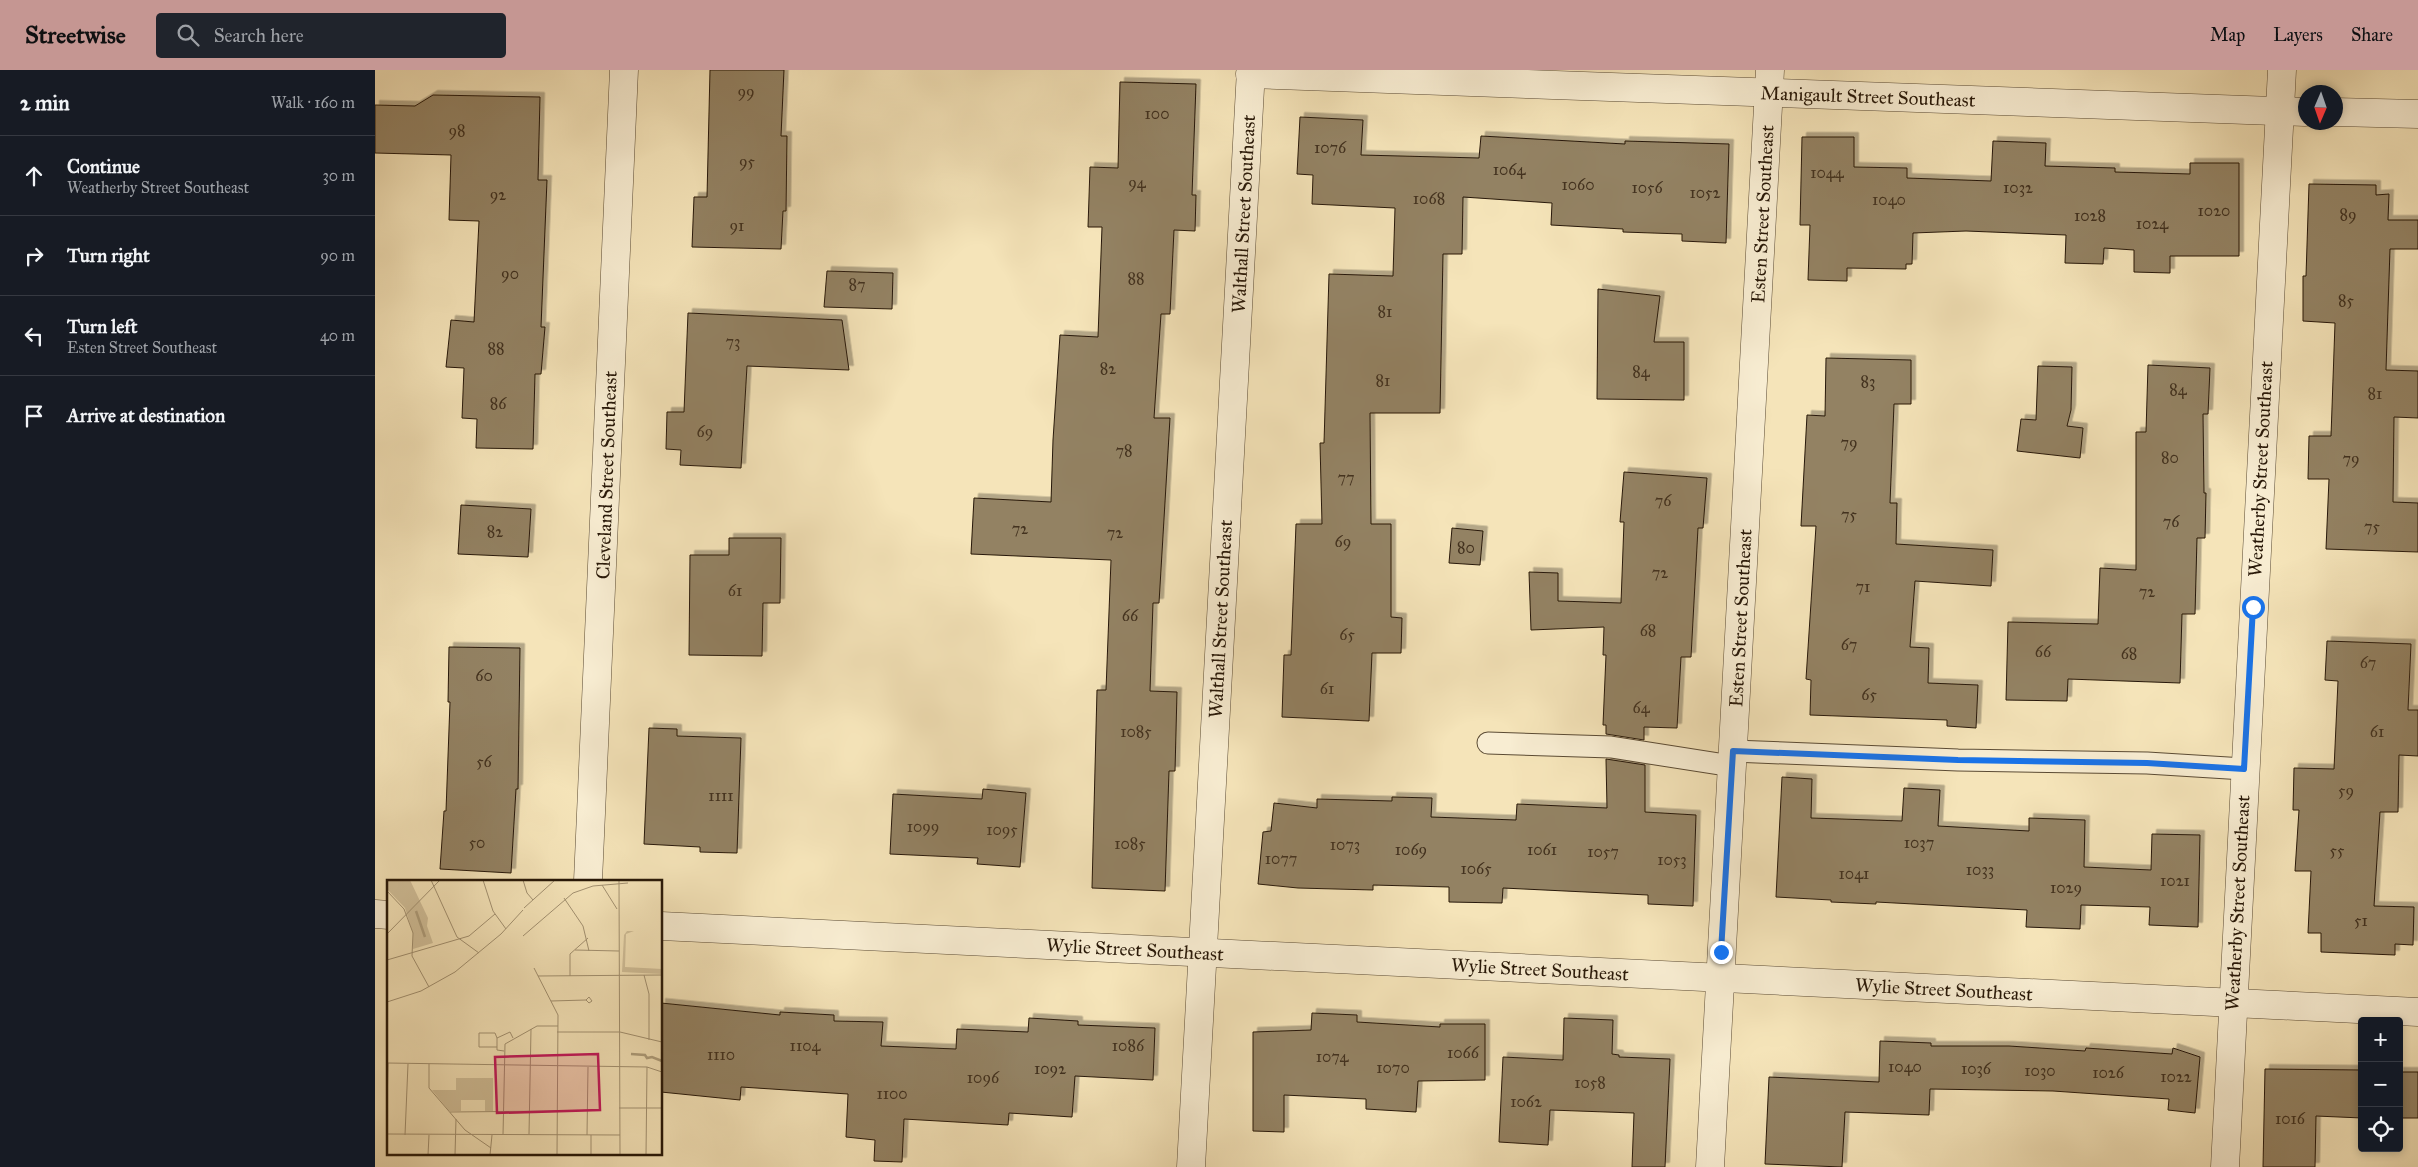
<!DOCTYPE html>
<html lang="en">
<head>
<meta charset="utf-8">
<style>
  :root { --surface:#171b24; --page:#20242c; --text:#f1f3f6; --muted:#9ea1a6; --line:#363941; --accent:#c59692 }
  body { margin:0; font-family:"IM FELL Great Primer",serif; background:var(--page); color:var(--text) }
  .controls { position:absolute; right:15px; bottom:15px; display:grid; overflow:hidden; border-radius:5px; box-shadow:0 2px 8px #0003 }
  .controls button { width:45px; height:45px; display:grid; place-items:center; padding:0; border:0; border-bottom:1px solid var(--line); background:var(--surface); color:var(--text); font:25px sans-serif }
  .compass { position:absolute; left:1923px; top:15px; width:45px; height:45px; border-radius:50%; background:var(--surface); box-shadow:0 2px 8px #0003; rotate:182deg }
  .stop { position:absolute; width:15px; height:15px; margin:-11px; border:4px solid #1a73e8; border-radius:50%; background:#fff }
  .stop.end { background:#1a73e8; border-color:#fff; box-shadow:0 1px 5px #0008 }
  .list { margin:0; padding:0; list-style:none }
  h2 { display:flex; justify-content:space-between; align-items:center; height:65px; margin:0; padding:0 20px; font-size:21px }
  h2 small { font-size:16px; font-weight:400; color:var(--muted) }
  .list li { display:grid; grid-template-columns:32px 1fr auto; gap:15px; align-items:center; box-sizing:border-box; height:80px; padding:0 20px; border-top:1px solid var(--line) }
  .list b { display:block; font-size:19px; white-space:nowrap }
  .list p { margin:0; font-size:16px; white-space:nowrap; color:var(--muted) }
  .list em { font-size:16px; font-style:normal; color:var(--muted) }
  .icon { flex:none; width:28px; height:28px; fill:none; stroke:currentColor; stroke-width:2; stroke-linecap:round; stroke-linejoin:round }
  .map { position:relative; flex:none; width:2043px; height:1097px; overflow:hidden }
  header { display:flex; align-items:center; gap:30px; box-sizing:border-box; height:70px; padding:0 25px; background:var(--accent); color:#111 }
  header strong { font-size:24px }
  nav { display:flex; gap:28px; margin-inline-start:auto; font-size:18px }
  .search { width:350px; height:45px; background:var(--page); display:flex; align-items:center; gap:12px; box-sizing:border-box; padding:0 18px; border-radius:5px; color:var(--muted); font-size:19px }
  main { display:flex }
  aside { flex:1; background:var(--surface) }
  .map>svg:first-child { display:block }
</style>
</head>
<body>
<header>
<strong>Streetwise</strong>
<div class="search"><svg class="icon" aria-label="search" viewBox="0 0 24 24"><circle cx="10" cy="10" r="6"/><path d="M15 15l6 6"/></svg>Search here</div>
<nav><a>Map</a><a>Layers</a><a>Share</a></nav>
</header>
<main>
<aside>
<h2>2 min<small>Walk · 160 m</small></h2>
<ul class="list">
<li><svg class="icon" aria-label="ahead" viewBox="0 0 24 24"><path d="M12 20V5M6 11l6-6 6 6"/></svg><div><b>Continue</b><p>Weatherby Street Southeast</p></div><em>30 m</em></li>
<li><svg class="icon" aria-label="right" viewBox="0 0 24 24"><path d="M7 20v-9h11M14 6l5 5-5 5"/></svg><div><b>Turn right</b></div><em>90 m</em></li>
<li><svg class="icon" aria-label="left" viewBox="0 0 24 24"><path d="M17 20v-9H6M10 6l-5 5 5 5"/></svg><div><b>Turn left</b><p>Esten Street Southeast</p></div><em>40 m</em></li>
<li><svg class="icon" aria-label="arrive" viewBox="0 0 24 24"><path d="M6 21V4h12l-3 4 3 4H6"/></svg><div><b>Arrive at destination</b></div></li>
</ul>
</aside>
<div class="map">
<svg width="2043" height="1097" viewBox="0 0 2043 1097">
  <defs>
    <filter id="shadow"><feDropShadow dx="4.5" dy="-4.5" stdDeviation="0" flood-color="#0004"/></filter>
  </defs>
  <rect width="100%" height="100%" fill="#f5e4b9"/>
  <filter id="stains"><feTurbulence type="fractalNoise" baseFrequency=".004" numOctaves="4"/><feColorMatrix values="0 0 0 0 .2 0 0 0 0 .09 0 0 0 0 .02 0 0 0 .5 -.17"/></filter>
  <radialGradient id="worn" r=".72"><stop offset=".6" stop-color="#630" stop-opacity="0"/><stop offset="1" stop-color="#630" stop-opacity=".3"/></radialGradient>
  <g fill="#938264" stroke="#281808" filter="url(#shadow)">
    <path d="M335,0h74l-3,66h6l-1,75h-3l-2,38 -89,-2 2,-50h13z"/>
    <path d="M745,12l76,2 -4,111h4l-1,36 -21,-1 -4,84h-9l-7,104h16l-11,185h-6l-3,88 27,1 -2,79h-6l-4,120 -73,-3 5,-198h9l5,-130 -140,-6 3,-56 77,4 2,-62 7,-105 38,2 4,-110h-14l2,-60 28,1z"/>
    <path d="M58,25l107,2 -2,83h9l-6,147h4l-4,47h-6l-2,75 -57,-1 1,-29 -15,-1 2,-50 -18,-1 5,-47 23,2 5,-101 -30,-1 2,-65 -76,-2v-48l40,1z"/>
    <path d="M925,47l63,3 -2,35 118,3 2,-22 144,8v-3l104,3 -3,99 -44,-2v-7l-59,-2v-3l-72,-4 1,-22 -89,-6 -1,57h-19l-3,159h-70l1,111h20v93l11,1 -1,35h-29l-3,68 -87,-4 2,-62h7l5,-131h26l-2,-81h4l5,-169 64,2 2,-68 -83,-4 1,-29 -16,-1z"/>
    <path d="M1427,67h52v30l53,1v10l84,3 2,-40 53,2 -1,23 70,2v4l75,2v-11h49v93h-69v17l-36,-1v-22l-30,-2 -1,16 -38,-1 1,-28 -100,-4 -53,2 -1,31h-6v5l-59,-1v13l-39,-1 2,-55h-10z"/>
    <path d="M1934,114l67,1v10l13,-1 -1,26h30v29h-28l-4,121 32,1v47l-24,-1 -1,85 25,1v49l-92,-3 3,-70h-21l1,-43h22l4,-113 -32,-2v-45h3z"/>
    <path d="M452,201l66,2 -1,36 -68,-2z"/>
    <path d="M1223,219l62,7 -6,46h30v58l-87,-1z"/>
    <path d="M313,243l154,7 7,50 -102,-4 -6,102 -61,-3 1,-15 -15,-1 1,-37h17z"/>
    <path d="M1451,288l85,2v44h-17l-4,99h7l-1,41 97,6 -2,36 -76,-5 -5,66 19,1 -1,35 50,2 -2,43 -29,-2v-6l-137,-5 1,-35 -5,-1 10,-153h-15l6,-111 18,1z"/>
    <path d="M1773,295l62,3 -2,46h-5l1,79h2l-1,45h-8l-2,76h-13l-2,69 -112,-4 -1,22 -61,-1 2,-78 90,2 2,-56 36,2v-138h10z"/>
    <path d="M1663,296l34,1 -1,43 -4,16 16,2 -3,30 -63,-7 4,-32 15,1z"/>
    <path d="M1249,402l83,6 -4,50h-5l-7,129h-10l-4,71 -33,-1v13l-38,-6v-9h-3l3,-70h-3l1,-28 -73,3 -2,-58 29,1v28l63,2 3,-81h-4z"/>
    <path d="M86,435l70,4 -3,48 -70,-3z"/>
    <path d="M1077,458l31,3 -3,34 -31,-2z"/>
    <path d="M354,468h52l-1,65h-17l-1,53 -73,-1 1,-100h39z"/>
    <path d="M1952,571l84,3 -3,66h10v46l-19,-1 -1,57h-18l-6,94 40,1 -1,38 -18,-1v11l-74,-3v-19h-13l3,-62h-16l4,-61h-6l1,-42 40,1 4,-88 -13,-1z"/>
    <path d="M74,577l71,1 -2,141h-2l-5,84 -71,-4 4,-58h2l4,-109h-2z"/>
    <path d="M274,658l28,1v7l64,2 -4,115 -37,-1v-5l-56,-3z"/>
    <path d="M1231,689l39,6v47l51,3 -3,91 -45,-2v-9l-145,-7 -1,15 -53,-1v-15l-76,-2v5l-75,-2 -40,-4 5,-52 8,-1 3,-28 43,5v-9l75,2v-4l40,1 -1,19 85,3 1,-16 90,4z"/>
    <path d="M1407,707l30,2 -1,39 91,3 2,-33 36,2 -2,36 91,5v-13l56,2 -1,47 67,3 1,-36 48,1 -2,92 -49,-2 1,-18 -69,-2 -1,24 -54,-2 1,-17 -151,-8v2l-45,-2v-2l-55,-3z"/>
    <path d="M608,719l43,4 -6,74 -43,-3 1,-6 -88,-4 3,-60 89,5z"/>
    <path d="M286,933l119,12v-3l54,3v6l49,1 -2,24 75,3 1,-20 71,3 1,-14 49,3v4l77,3 -2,52 -78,-4 -3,41 -63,-4 -1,12 -104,-6 -2,43 -28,-1 1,-21 -29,-3 2,-43 -107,-7 -1,13 -79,-8z"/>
    <path d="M937,943l45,2v7l83,5v-3h45v56l-67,1 -2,31 -50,-3v-10l-82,-4v37l-31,-1v-99l58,-2z"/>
    <path d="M1189,948l49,2 -1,34 7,1v2l51,2 -5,108h-33l2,-54 -84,-3 -2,35 -49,-3 4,-85 60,3z"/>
    <path d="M1505,971l51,2v3h78l76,5 1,-3 86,6 1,-6 27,9 -5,56 -27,-3 1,-11 -116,-8 -123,-2 -1,26 -84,-3 -3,55 -77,-3 4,-87 110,5z"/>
    <path d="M1890,999l97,1v48l-46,-2 -1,51h-52z"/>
    <rect x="2024" y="1002" width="19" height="46"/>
  </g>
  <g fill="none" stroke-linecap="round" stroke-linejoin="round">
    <g stroke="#5b4b34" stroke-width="23">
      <g id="lane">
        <path d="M1113,673l123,4 121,19"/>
        <path d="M1358,681l225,9 189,3 97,6"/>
      </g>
    </g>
    <g stroke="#5b4b34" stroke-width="29">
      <g id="street">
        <path d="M875,4l1055,38"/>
        <path d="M1960,42l83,2"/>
        <path d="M213,811l36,-811"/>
        <path d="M0,844l14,1"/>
        <path d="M286,856l1757,86"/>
        <path d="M816,1097l60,-1097"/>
        <path d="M1335,1097l60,-1097"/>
        <path d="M1850,1097l57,-1097"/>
      </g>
    </g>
    <use href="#lane" stroke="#f8edd2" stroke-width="21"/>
    <use href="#street" stroke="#f8edd2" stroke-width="28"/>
  </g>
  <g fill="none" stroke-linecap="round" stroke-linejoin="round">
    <path stroke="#1a73e8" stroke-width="6" d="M1346,882l12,-201 225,9 189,3 97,6 9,-162"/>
  </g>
  <g text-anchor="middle" stroke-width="4" stroke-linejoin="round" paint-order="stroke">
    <g font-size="16" fill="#43321f">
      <text x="371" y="27">99</text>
      <text x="782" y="49">100</text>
      <text x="82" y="66">98</text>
      <text x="955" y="83">1076</text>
      <text x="372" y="97">95</text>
      <text x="1134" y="105">1064</text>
      <text x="1452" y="108">1044</text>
      <text x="762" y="118">94</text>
      <text x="1203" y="120">1060</text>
      <text x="1272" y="123">1056</text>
      <text x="1643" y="123">1032</text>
      <text x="1330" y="128">1052</text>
      <text x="123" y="130">92</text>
      <text x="1054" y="134">1068</text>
      <text x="1514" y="135">1040</text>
      <text x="1839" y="146">1020</text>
      <text x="1973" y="150">89</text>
      <text x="1715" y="151">1028</text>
      <text x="1777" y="159">1024</text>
      <text x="362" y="161">91</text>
      <text x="135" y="209">90</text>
      <text x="761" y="214">88</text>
      <text x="482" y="220">87</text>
      <text x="1971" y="236">85</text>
      <text x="1010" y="247">81</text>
      <text x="358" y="277">73</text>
      <text x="121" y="284">88</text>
      <text x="733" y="304">82</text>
      <text x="1266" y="307">84</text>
      <text x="1008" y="316">81</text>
      <text x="1493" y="317">83</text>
      <text x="1803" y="325">84</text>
      <text x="2000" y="329">81</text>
      <text x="123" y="339">86</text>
      <text x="330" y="367">69</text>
      <text x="1474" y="378">79</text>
      <text x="749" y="386">78</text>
      <text x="1795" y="393">80</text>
      <text x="1976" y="394">79</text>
      <text x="971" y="413">77</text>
      <text x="1288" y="436">76</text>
      <text x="1474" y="450">75</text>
      <text x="1796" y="457">76</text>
      <text x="1997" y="462">75</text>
      <text x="645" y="464">72</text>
      <text x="120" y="467">82</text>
      <text x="740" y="468">72</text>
      <text x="968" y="477">69</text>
      <text x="1091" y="483">80</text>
      <text x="1285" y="508">72</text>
      <text x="1488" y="522">71</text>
      <text x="360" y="526">61</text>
      <text x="1772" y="527">72</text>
      <text x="755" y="551">66</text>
      <text x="1273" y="566">68</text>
      <text x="972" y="570">65</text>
      <text x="1474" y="580">67</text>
      <text x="1668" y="587">66</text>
      <text x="1754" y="589">68</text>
      <text x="1993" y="598">67</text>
      <text x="109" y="611">60</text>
      <text x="952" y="624">61</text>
      <text x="1494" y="630">65</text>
      <text x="1266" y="643">64</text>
      <text x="761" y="667">1085</text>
      <text x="2002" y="667">61</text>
      <text x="109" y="697">56</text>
      <text x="1971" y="726">59</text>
      <text x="346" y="731">1111</text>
      <text x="548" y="762">1099</text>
      <text x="627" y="765">1095</text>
      <text x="102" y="778">50</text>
      <text x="1544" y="778">1037</text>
      <text x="755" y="779">1085</text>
      <text x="970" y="780">1073</text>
      <text x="1036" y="785">1069</text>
      <text x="1167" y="785">1061</text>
      <text x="1962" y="786">55</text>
      <text x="1228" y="787">1057</text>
      <text x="906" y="794">1077</text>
      <text x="1297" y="795">1053</text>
      <text x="1101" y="804">1065</text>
      <text x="1605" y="805">1033</text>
      <text x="1479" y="809">1041</text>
      <text x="1800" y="816">1021</text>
      <text x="1691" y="823">1029</text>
      <text x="1986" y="856">51</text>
      <text x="430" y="981">1104</text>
      <text x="753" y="981">1086</text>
      <text x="1088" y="988">1066</text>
      <text x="346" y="990">1110</text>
      <text x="957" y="992">1074</text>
      <text x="1530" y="1002">1040</text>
      <text x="1018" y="1003">1070</text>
      <text x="675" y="1004">1092</text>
      <text x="1601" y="1004">1036</text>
      <text x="1665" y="1006">1030</text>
      <text x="1733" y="1008">1026</text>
      <text x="1801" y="1012">1022</text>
      <text x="608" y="1013">1096</text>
      <text x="1215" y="1018">1058</text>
      <text x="517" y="1029">1100</text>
      <text x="1151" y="1037">1062</text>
      <text x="1915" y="1054">1016</text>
    </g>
    <g font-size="19" fill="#281808" stroke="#f8edd2">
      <text transform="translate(1493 26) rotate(2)" y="7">Manigault Street Southeast</text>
      <text transform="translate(868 144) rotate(-87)" y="7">Walthall Street Southeast</text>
      <text transform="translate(1387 144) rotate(-87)" y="7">Esten Street Southeast</text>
      <text transform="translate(1885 399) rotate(-87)" y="7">Weatherby Street Southeast</text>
      <text transform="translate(231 405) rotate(-88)" y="7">Cleveland Street Southeast</text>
      <text transform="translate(1365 548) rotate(-87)" y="7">Esten Street Southeast</text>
      <text transform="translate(845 549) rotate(-87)" y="7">Walthall Street Southeast</text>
      <text transform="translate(1862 833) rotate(-87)" y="7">Weatherby Street Southeast</text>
      <text transform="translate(760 879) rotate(3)" y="7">Wylie Street Southeast</text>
      <text transform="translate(1165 899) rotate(3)" y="7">Wylie Street Southeast</text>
      <text transform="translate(1569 919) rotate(3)" y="7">Wylie Street Southeast</text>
    </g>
  </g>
  <g transform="translate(12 810)">
    <rect width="275" height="275" fill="#f5e4b9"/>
    <path d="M0,0h23l18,38 -1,8 6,17 -20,6v-15l-8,-26 -18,-19zM240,51h7l-8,3 -1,33 37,2v5l-40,-2 2,-37zM69,198h37v33h-8v-11h-24v11h-12l-17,-21h24z" fill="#d2c19b"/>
    <path fill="none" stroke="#af9f7d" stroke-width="2.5" d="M29,31l9,26M244,174l14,1 2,3 5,-1 10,4"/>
    <path fill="none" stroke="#a39272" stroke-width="1" d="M44,0l26,57 22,16M96,0l10,31 13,18M136,0l4,13 6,7M232,0l1,275M215,5l15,24M0,11l17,18 9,24 -1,23 17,31M177,18l19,28 6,25M137,28l31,-28M0,54l53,-54M136,56l50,-43 20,-7 35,-3M188,70l44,1M0,80l82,-24 26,-22M147,88l24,47 -1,140M257,95l5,19v46M151,96l124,-1M183,96v-22l18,-16M164,121l35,-1 3,-3 3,4 -3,2 -3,-3M0,122l34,-11 34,-19 46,-38 22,-24M170,152h63l42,10M110,158l-2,-5h-16v14h18M117,171l-7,-1v-12l13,-6 3,6M0,183l260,4 15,5M42,184v24l36,42 26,18M0,228l1,-45M232,228h43M63,232l106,-1M0,254l233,1M142,254l2,-105M18,255l3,-71M116,255l2,-91 32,-18h21M200,255l1,-68M204,255v20M41,275l1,-20M68,275l1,-36M103,275l2,-20M259,275l1,-88"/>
    <path fill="#c2185b" fill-opacity="0.15" stroke="#c2185b" stroke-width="2.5" d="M211,174l2,56 -103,3 -2,-56z"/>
    <rect width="275" height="275" fill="none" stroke="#281808" stroke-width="2.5"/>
  </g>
  <rect width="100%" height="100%" filter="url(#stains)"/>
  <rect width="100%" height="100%" fill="url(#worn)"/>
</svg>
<div class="controls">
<button>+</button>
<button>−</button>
<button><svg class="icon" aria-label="locate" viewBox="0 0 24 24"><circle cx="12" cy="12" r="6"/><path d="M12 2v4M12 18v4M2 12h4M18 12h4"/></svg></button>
</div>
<svg class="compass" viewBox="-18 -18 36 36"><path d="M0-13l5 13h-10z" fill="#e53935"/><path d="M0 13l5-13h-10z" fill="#9ea1a6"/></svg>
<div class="stop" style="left:1878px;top:537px"></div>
<div class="stop end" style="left:1346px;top:882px"></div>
</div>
</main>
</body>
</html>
